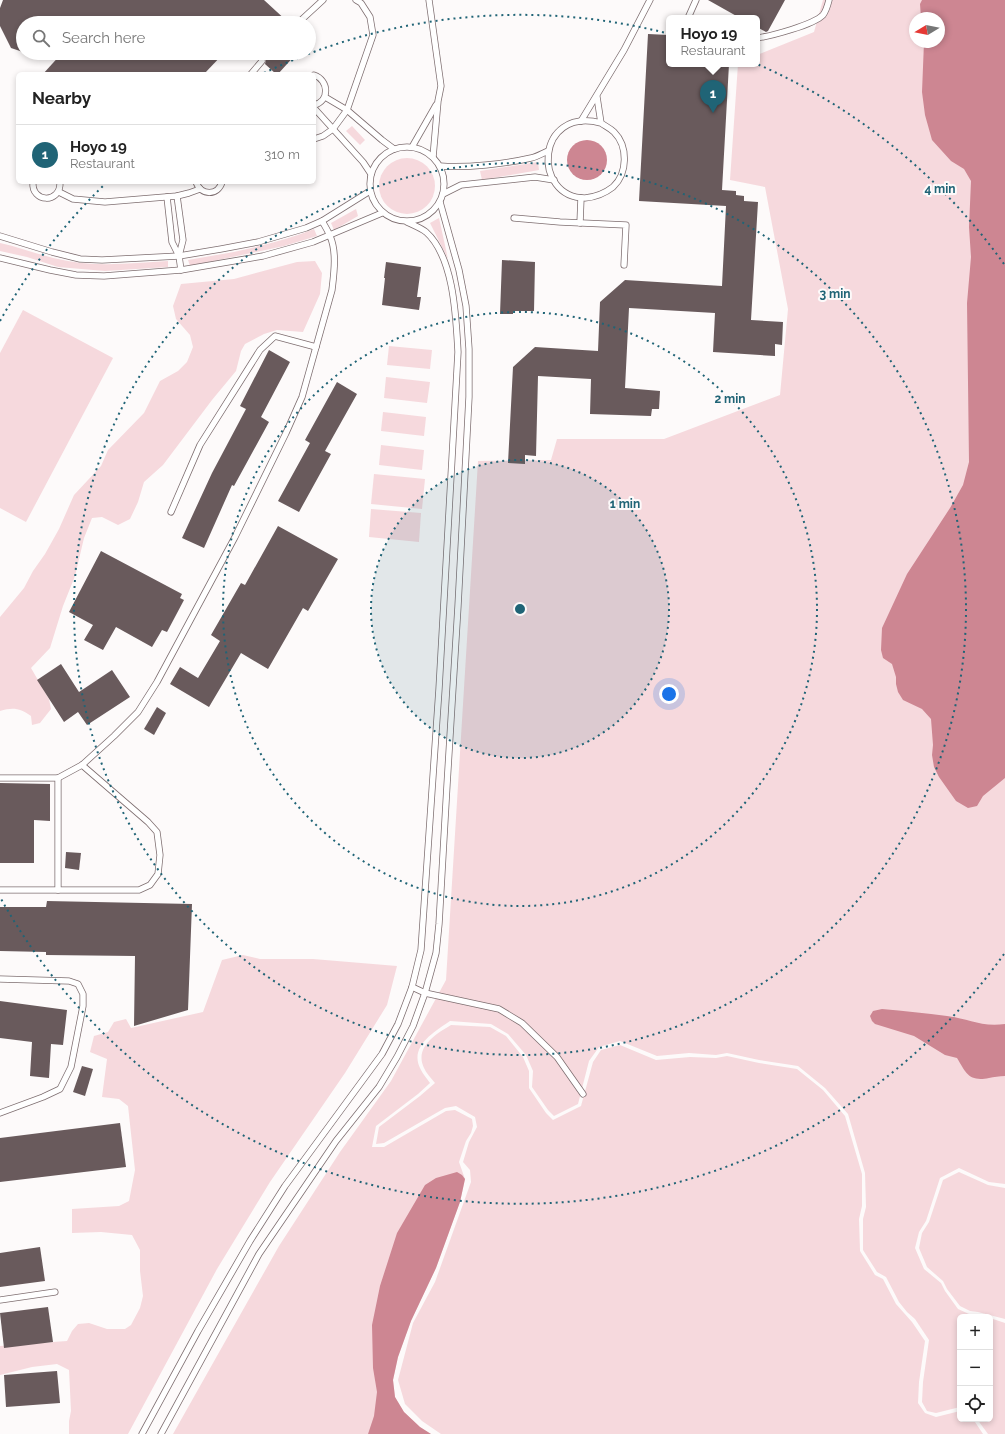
<!DOCTYPE html>
<html lang="en">
<head>
<meta charset="utf-8">
<style>
  :root { --surface:#fff; --page:#f2f2f2; --text:#222; --muted:#767676; --line:#e0e0e0; --accent:#206476 }
  body { margin:0; font-family:Raleway,sans-serif; background:var(--page); color:var(--text) }
  .controls { position:absolute; right:12px; bottom:12px; display:grid; overflow:hidden; border-radius:6px; box-shadow:0 2px 6px #0003 }
  .controls button { width:36px; height:36px; display:grid; place-items:center; padding:0; border:0; border-bottom:1px solid var(--line); background:var(--surface); color:var(--text); font:20px sans-serif }
  .compass { position:absolute; left:909px; top:12px; width:36px; height:36px; border-radius:50%; background:var(--surface); box-shadow:0 2px 6px #0003; rotate:260deg }
  .you { position:absolute; left:669px; top:694px; width:14px; height:14px; margin:-10px; border:3px solid #fff; border-radius:50%; background:#1a73e8; box-shadow:0 0 0 6px #1a73e833 }
  .badge { display:grid; place-items:center; width:26px; height:26px; border-radius:50%; background:var(--accent); color:#fff; font-size:13px; font-weight:700 }
  .pin { position:absolute; translate:-50% -33px; filter:drop-shadow(0 1px 2px #0008) }
  .pin::after { content:''; position:absolute; top:21px; width:14px; height:12px; background:inherit; clip-path:polygon(0 0,100% 0,50% 100%) }
  .popup { position:absolute; left:666px; top:15px; width:94px; height:52px; box-sizing:border-box; display:grid; place-content:center; border-radius:6px; background:var(--surface); filter:drop-shadow(0 1px 3px #0005); font-size:13px; white-space:nowrap; color:var(--muted) }
  .popup b { font-size:15px; color:var(--text) }
  .popup::after { content:''; position:absolute; left:50%; top:100%; margin-left:-8px; border:8px solid transparent; border-top-color:var(--surface) }
  .list { margin:0; padding:0; list-style:none }
  h2 { display:flex; justify-content:space-between; align-items:center; height:52px; margin:0; padding:0 16px; font-size:17px }
  h2 small { font-size:13px; font-weight:400; color:var(--muted) }
  .list li { display:grid; grid-template-columns:26px 1fr auto; gap:12px; align-items:center; box-sizing:border-box; height:60px; padding:0 16px; border-top:1px solid var(--line) }
  .list b { display:block; font-size:15px; white-space:nowrap }
  .list p { margin:0; font-size:13px; white-space:nowrap; color:var(--muted) }
  .list em { font-size:13px; font-style:normal; color:var(--muted) }
  .icon { flex:none; width:22px; height:22px; fill:none; stroke:currentColor; stroke-width:2; stroke-linecap:round; stroke-linejoin:round }
  .map { position:relative; flex:none; width:1005px; height:1434px; overflow:hidden }
  .search { position:absolute; background:var(--surface); box-shadow:0 2px 6px #0003; left:16px; top:16px; width:300px; height:44px; display:flex; align-items:center; gap:10px; box-sizing:border-box; padding:0 14px; border-radius:22px; color:var(--muted); font-size:15px }
  .panel { position:absolute; background:var(--surface); box-shadow:0 2px 6px #0003; left:16px; top:72px; width:300px; height:112px; border-radius:6px }
  .map>svg:first-child { display:block }
</style>
</head>
<body>
<div class="map">
<svg width="1005" height="1434" viewBox="0 0 1005 1434">
  <rect width="100%" height="100%" fill="#fdfafa"/>
  <g fill="#f6d9dd" fill-rule="evenodd">
    <path d="M823,0h182v1184l-16,-2 -30,-14 -19,10 -14,43 -7,11 -4,16 9,21 17,14 4,8 13,18 11,5 17,3h-26v90l-24,6 -9,-2 -5,-9 1,-20 6,-42 -14,-21 -8,-7 -8,-10 -13,-25 -9,-5 -14,-22v-31l3,-12 -1,-34 -17,-59 -23,-26 -27,-22 -39,-6 -32,-7 -11,2 -27,-2 -32,3 -37,-15 -21,6 -10,14 -11,43 -24,12 -6,-6 -16,-23 1,-16 -7,-16 -18,-21 -17,-10 -41,-3c-16,11 -42,26 -29,49 2,4 6,9 9,13l-12,11 -42,32 -4,21h12l62,-36 9,-1 17,9 1,7 -2,7 -5,8 -7,21 6,17 -5,23 -24,66 -25,53 -13,36 -5,23 2,17 9,15 16,15 11,7h-258l106,-188 61,-94 51,-71 55,-101 32,-519 73,-1 6,-21h107l116,-44 8,-86 -23,-122 -35,-7 8,-116h19v-9l57,-23zM915,18h24v24h-24z"/>
    <path d="M352,126l13,14 -5,5 -14,-14z"/>
    <circle cx="407" cy="186" r="28"/>
    <path d="M538,162l1,8 -57,10 -2,-9z"/>
    <path d="M356,209l2,7 -24,14 -3,-7z"/>
    <path d="M439,218l9,41 -18,-36z"/>
    <path d="M314,229l3,7 -33,10 -94,20 -2,-6c42,-7 86,-15 126,-31z"/>
    <path d="M0,243c23,5 44,14 68,18 32,6 67,2 100,0v6l-63,4 -47,-4 -31,-10 -27,-6z"/>
    <path d="M315,261l7,12 -2,21 -17,38 -26,-2 -13,4 -19,10 -4,7 -5,20 -24,29 -49,65 -19,17 -6,20 -8,17 -12,6 -16,-8 -10,1 -8,20 -9,38 -12,30 -13,42 -19,20 18,31 2,10 -11,14 -8,2 -1,-9c-11,-8 -18,-9 -31,-5v-94l24,-29 9,-17 12,-17 14,-25 15,-34 27,-29 7,-16 36,-37 16,-32 18,-10 9,-9 6,-15 -3,-12 -14,-16 -3,-13 8,-22 53,-5 63,-17z"/>
    <path d="M23,310l90,48 -87,164 -26,-14v-155z"/>
    <path d="M389,346l43,4 -2,19 -43,-4z"/>
    <path d="M386,377l44,5 -3,21 -43,-5z"/>
    <path d="M383,412l43,5 -2,19 -43,-5z"/>
    <path d="M381,445l43,5 -2,20 -43,-5z"/>
    <path d="M374,474l51,5 -3,30 -51,-5z"/>
    <path d="M371,509l50,4 -2,29 -50,-5z"/>
    <path d="M243,955l17,4h53l84,7 -10,39 -42,68 -75,109 -53,87 -89,165h-59v-13l2,-10 -2,-41 -12,-6 -25,3 -32,8v-29l67,-5 5,-10 6,-7 11,-1 18,6h18l6,-4 9,-17 3,-12 -3,-25v-21l-8,-15 -31,-3 -29,1v-24l47,-3 10,-5 6,-31 -7,-64 -9,-7 -17,-2 5,-38 -17,-7 4,-16 14,-4 6,-10 12,-3 5,9 72,-16 19,-52z"/>
    <path d="M451,1025l39,2 16,9 17,21 6,14v17l17,25 7,7 28,-14 12,-44 8,-12 19,-5 36,15 34,-3 26,1 11,-2 32,7 38,6 26,21 22,26 17,58v32l-3,13 1,32 15,24 8,4 13,25 16,18 13,19 -6,41 -1,21 7,10 11,4 24,-6v8h13l10,15h-542l-19,-13 -17,-17 -7,-24 15,-57 22,-41 36,-100 -1,-12 -7,-8 6,-20 8,-15 -2,-10 -19,-11 -11,2 -61,35 -8,1 3,-17 41,-31 15,-13c-4,-5 -9,-10 -11,-15 -10,-21 12,-34 27,-43z"/>
    <path d="M959,1172l29,13 17,3v131l-27,-7 -8,-1 -10,-5 -13,-17 -4,-8 -16,-14 -8,-19 3,-15 7,-11 14,-42z"/>
    <path d="M990,1318l15,5v111h-17l-11,-15h13z"/>
  </g>
  <g fill="#cd8692">
    <path d="M922,0h83v778l-22,18 -6,10 -9,2 -12,-7 -17,-24 -5,-10 -2,-12 1,-10 -2,-26 -9,-10 -19,-9 -5,-8 -2,-8v-7l-4,-13 -9,-6 -2,-8 1,-22 25,-54 43,-66 13,-23 6,-23 -2,-159 4,-46 -2,-30 2,-46 -7,-12 -13,-8 -19,-21 -7,-25 -3,-23 2,-50h15v-24h-18l-1,-14z"/>
    <circle cx="587" cy="160" r="20"/>
    <path d="M882,1009c22,2 44,4 65,7 23,3 33,11 58,8v52c-6,0 -11,1 -16,2 -20,4 -23,-5 -32,-20l-12,-3 -31,-19 -39,-12 -3,-3 -2,-5 3,-5z"/>
    <path d="M457,1172l5,3 3,4 -5,23 -24,66 -25,53 -13,36 -5,23 2,17 9,15 16,15 11,7h-63l6,-18 3,-24 -4,-24 -1,-43 8,-39 17,-53 28,-48 11,-7z"/>
  </g>
  <g fill="#695a5c">
    <path d="M3,0h261l25,23h-266v29l-12,-4 -11,-22v-18z"/>
    <path d="M708,0h77l-17,31 -2,1 -9,-5v-9h-17z"/>
    <path d="M648,34l21,1v29h60l-7,126 14,1v4l8,1v5l14,1 -7,118 32,2 -1,23 -7,-1v12l-62,-4 2,-39 -86,-5 -4,80 35,3 -1,18h-7l-1,7 -61,-2 1,-35 -53,-3 -2,80 -11,-1v9l-17,-1 5,-96 22,-20 63,4 2,-49 25,-22 97,6 4,-80 -87,-5z"/>
    <path d="M62,53h162l-20,21h-161z"/>
    <path d="M254,53h43l-19,21h-2l-11,-10 1,-4 -2,-2h-5z"/>
    <path d="M502,260l33,2 -1,49h-21v3h-13z"/>
    <path d="M386,262l35,5 -4,30h4l-2,13 -37,-5 3,-27h-1z"/>
    <path d="M269,350l21,12 -29,55 8,5 -35,64 -2,-1 -28,63 -22,-10 30,-65 34,-64 -6,-3z"/>
    <path d="M337,382l20,12 -32,57 6,3 -32,58 -21,-11 32,-58 -5,-3z"/>
    <path d="M278,526l60,33 -30,52 -5,-3 -35,61 -27,-16 -32,54 -39,-23 10,-17 18,11 22,-37 -9,-6 30,-52 4,2z"/>
    <path d="M101,551l81,43 -2,4 4,2 -17,32 -5,-2 -10,17 -36,-20 -13,23 -19,-10 9,-15 -24,-13z"/>
    <path d="M61,664l18,28 33,-22 18,27 -43,28 -9,-13 -14,10 -27,-42z"/>
    <path d="M157,707l9,6 -12,22 -10,-6z"/>
    <path d="M0,783l50,1v37l-16,-1v43h-34z"/>
    <path d="M66,852l15,1 -2,17 -14,-2z"/>
    <path d="M47,901l145,3 -4,106 -54,16 1,-70 -89,-1v-3l-46,-1v-44h46z"/>
    <path d="M0,1001l67,9 -4,35 -12,-1 -2,34 -19,-2 2,-34 -32,-4z"/>
    <path d="M82,1066l11,3 -8,27 -12,-4z"/>
    <path d="M120,1123l6,44 -126,15v-44z"/>
    <path d="M40,1247l5,34 -45,6v-34z"/>
    <path d="M48,1307l5,35 -49,6 -4,-35z"/>
    <path d="M57,1371l3,32 -54,4 -2,-32z"/>
  </g>
  <g fill="none" stroke-linecap="round" stroke-linejoin="round">
    <g stroke="#7e6e70" stroke-width="7">
      <g id="lane">
        <path d="M429,0l12,86 -3,15 -5,56"/>
        <path d="M688,18l8,-18"/>
        <path d="M298,23l25,-23"/>
        <path d="M757,38c14,-2 56,-13 66,-23 3,-4 5,-11 6,-15"/>
        <path d="M251,74l11,-13"/>
        <path d="M314,75c15,5 16,26 0,30"/>
        <path d="M325,97l22,13 35,30 12,9"/>
        <path d="M597,97l4,26c4,3 9,5 13,9 14,14 14,41 -1,55 -9,7 -17,10 -28,11 -53,0 -50,-92 16,-75"/>
        <path d="M314,108l49,54 8,12"/>
        <path d="M581,121l43,-71 26,-50"/>
        <path d="M314,139l9,-3 10,-7 14,-19 26,-75 -3,-18 -9,-14 -5,-3"/>
        <circle cx="407" cy="184" r="37"/>
        <path d="M412,147l24,-42"/>
        <path d="M440,166c27,2 65,-2 91,-8 6,-1 12,-5 17,-7"/>
        <path d="M33,182c-2,21 28,22 27,0"/>
        <path d="M196,182c5,14 22,14 26,0"/>
        <path d="M59,192l14,7 32,3 72,-6 12,-3 11,-4"/>
        <path d="M443,194l18,-9 74,-8 19,3"/>
        <path d="M177,196l6,44 -4,16 2,14"/>
        <path d="M167,197l5,45 7,14"/>
        <path d="M514,218l46,4 66,3 -2,40"/>
        <path d="M580,223l1,-25"/>
        <path d="M0,236l52,16 28,7 22,1 77,-4 42,-7 37,-7 48,-14 16,-7 48,-30"/>
        <path d="M0,258l50,12 26,5 28,1 77,-6 82,-14 50,-14 69,-29"/>
        <path d="M171,512l29,-67 60,-95 15,-14 41,11"/>
        <path d="M0,778h58l24,-13 32,-29 24,-24 19,-30 78,-145 51,-104 16,-36 30,-107c2,-17 5,-38 -2,-54 -2,-5 -5,-10 -8,-15"/>
        <path d="M0,890h139l11,-5 8,-11 2,-19 -3,-23 -9,-10 -66,-57"/>
        <path d="M58,890v-112"/>
        <path d="M0,979l69,2 9,3 5,10v12l-12,61 -11,22 -17,8 -43,16"/>
        <path d="M412,987l13,6 74,16 23,14 35,34 26,37"/>
        <path d="M0,1300l55,-8"/>
        <path d="M142,1434l56,-103 52,-90 35,-55 97,-132 16,-30 14,-37 9,-37 18,-261 19,-337c-2,-35 -4,-95 -32,-120 -5,-4 -13,-7 -19,-10"/>
        <path d="M161,1434l98,-180 77,-113 43,-54 18,-30 16,-31 12,-33 11,-40 3,-29 8,-139 11,-179 11,-209v-48l-3,-43 -7,-36 -19,-68"/>
      </g>
    </g>
    <use href="#lane" stroke="#fff" stroke-width="5.5"/>
  </g>
  <circle cx="520" cy="609" r="149" fill="#206476" fill-opacity=".12"/>
  <g fill="none" stroke="#206476" stroke-width="2" stroke-dasharray="2 4">
    <circle cx="520" cy="609" r="149"/>
    <circle cx="520" cy="609" r="297"/>
    <circle cx="520" cy="609" r="446"/>
    <path d="M1004 954A594 594 0 0 1 0 897M0 321A594 594 0 0 1 104 185M264 73A594 594 0 0 1 1004 264"/>
  </g>
  <circle cx="520" cy="609" r="6" fill="#206476" stroke="#fdfafa" stroke-width="2"/>
  <g font-size="12" text-anchor="middle" font-weight="bold" fill="#206476" stroke="#fdfafa" stroke-width="4" stroke-linejoin="round" paint-order="stroke">
    <text x="940" y="193">4 min</text>
    <text x="835" y="298">3 min</text>
    <text x="730" y="403">2 min</text>
    <text x="625" y="508">1 min</text>
  </g>
</svg>
<div class="controls">
<button>+</button>
<button>−</button>
<button><svg class="icon" aria-label="locate" viewBox="0 0 24 24"><circle cx="12" cy="12" r="6"/><path d="M12 2v4M12 18v4M2 12h4M18 12h4"/></svg></button>
</div>
<svg class="compass" viewBox="-18 -18 36 36"><path d="M0-13l5 13h-10z" fill="#e53935"/><path d="M0 13l5-13h-10z" fill="#767676"/></svg>
<div class="you"></div>
<div class="pin badge" style="left:713px;top:113px">1</div>
<div class="popup"><b>Hoyo 19</b>Restaurant</div>
<div class="search"><svg class="icon" aria-label="search" viewBox="0 0 24 24"><circle cx="10" cy="10" r="6"/><path d="M15 15l6 6"/></svg>Search here</div>
<section class="panel">
<h2>Nearby<small></small></h2>
<ul class="list">
<li><span class="badge">1</span><div><b>Hoyo 19</b><p>Restaurant</p></div><em>310 m</em></li>
</ul>
</section>
</div>
</body>
</html>
